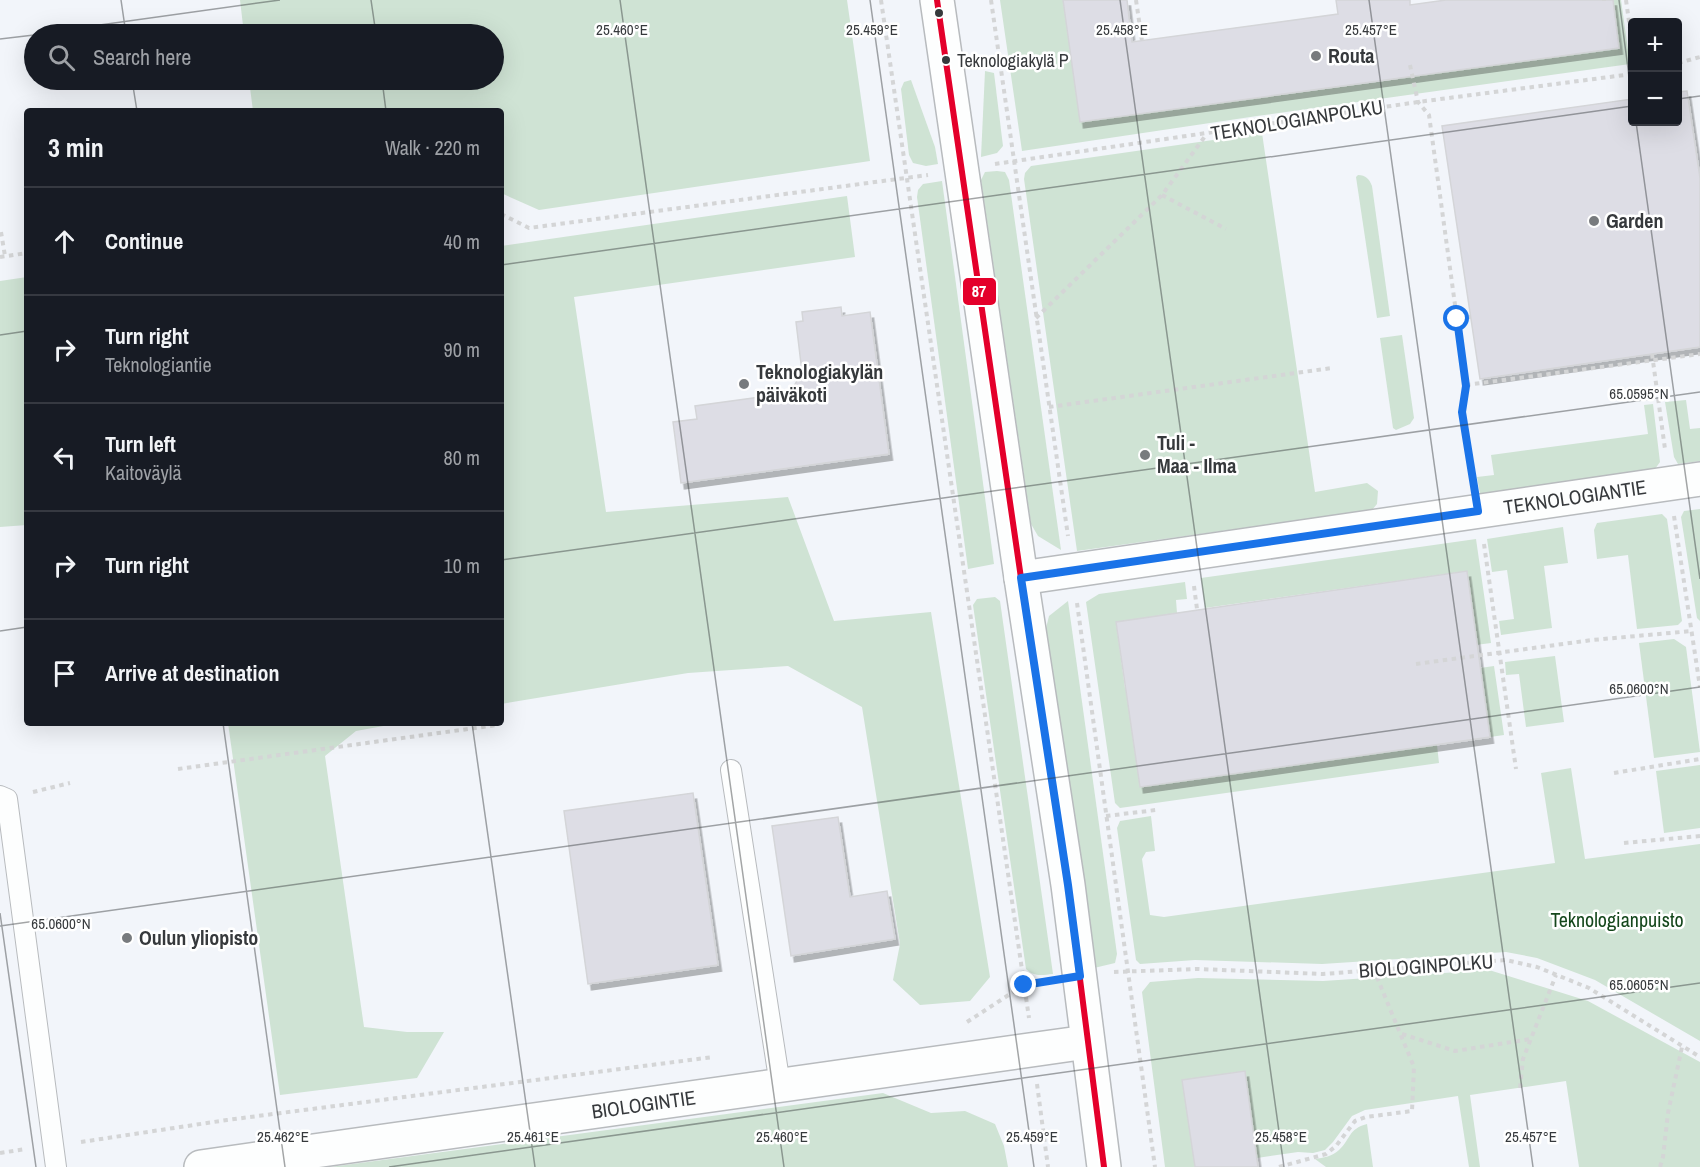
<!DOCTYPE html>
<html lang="en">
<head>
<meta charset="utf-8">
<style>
  :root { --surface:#171b24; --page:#242831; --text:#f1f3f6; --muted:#9ea1a6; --line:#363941 }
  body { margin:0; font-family:"Archivo Narrow",sans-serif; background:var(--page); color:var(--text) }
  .controls { position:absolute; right:18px; top:18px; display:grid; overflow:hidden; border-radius:6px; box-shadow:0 6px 24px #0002 }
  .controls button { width:54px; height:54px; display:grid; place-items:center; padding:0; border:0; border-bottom:2px solid var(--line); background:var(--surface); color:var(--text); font:30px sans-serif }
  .stop { position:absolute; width:18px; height:18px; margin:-14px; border:4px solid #1a73e8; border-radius:50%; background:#fff }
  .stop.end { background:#1a73e8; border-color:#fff; box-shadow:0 2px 6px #0008 }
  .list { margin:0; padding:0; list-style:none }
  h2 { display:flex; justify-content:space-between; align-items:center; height:78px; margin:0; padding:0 24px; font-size:26px }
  h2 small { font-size:20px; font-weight:400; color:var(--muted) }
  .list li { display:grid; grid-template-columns:39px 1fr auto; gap:18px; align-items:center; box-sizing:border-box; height:108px; padding:0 24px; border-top:2px solid var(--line) }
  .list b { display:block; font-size:22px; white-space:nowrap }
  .list p { margin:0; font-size:20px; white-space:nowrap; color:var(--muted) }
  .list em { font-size:20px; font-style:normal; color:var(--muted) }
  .icon { flex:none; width:33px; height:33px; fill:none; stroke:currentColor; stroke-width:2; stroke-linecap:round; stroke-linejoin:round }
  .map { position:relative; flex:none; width:1700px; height:1167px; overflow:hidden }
  .search { position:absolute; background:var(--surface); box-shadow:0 6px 24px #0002; left:24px; top:24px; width:480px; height:66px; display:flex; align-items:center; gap:15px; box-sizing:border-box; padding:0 21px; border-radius:33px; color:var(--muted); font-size:22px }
  .panel { position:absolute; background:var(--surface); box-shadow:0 6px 24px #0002; left:24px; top:108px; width:480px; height:618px; border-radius:6px }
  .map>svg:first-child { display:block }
</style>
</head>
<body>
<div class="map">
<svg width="1700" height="1167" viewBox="0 0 1700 1167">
  <defs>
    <filter id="shadow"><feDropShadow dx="3.5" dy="6" stdDeviation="0" flood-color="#0004"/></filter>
  </defs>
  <rect width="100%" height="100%" fill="#f2f5fa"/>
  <g fill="#cfe3d4">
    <path d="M240,0h607l23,161 -331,49 -38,-17v-82h-248l-4,-31h245v-46h-250z"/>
    <path d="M1000,0h63l17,122 319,-43 -2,-12 222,-19 -6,-48h8l9,64 -373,52 -235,35z"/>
    <path d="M985,71l9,2 9,73 -6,7 -16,4z"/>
    <path d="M911,80l24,67 3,17 -12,2 -13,-3 -4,-8 -8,-66 3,-7z"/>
    <path d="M1262,133l53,359 52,-9 11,8 -1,13 -5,6 -295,41 -53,-372 1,-6 6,-7z"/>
    <path d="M997,171l8,1 4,8 52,370 -23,-14 -7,-12 -50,-344 4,-8z"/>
    <path d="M1358,175c8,0 11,4 14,11l18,130 -13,2 -21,-141z"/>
    <path d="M942,181l52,383 -26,5 -51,-372 1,-7 5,-6z"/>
    <path d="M847,196l8,61 -281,40 32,215 182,-15 46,124 97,-9 59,365 -20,24 -50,4 -27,-25 7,-36 -38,-237 -74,-41 -100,7 -187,31v-458z"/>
    <path d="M27,277v248l-27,2v-246z"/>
    <path d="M1402,335l12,83 -4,6 -14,6 -3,-2 -13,-90z"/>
    <path d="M1686,400l4,29 10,-1v33l-22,3 -4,-7 -9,-55z"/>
    <path d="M1653,404l7,58 -5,7 -175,25 -3,-17 17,-2 -3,-20 157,-21 -4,-29z"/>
    <path d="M1700,509v112l-3,-3 -16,-101 3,-6z"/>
    <path d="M1662,514l5,5 15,102 -4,4 -41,4 -9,-74 -31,4 -3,-29 3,-7z"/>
    <path d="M1563,527l5,36 -24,3 8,62 -51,7 -2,-14 15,-2 -7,-49 -15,2 -5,-33z"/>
    <path d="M1476,539l15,104 -77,10 -1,-9 63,-9 -9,-64 -262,37 -4,-30z"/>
    <path d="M1185,582l2,17 -11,1 1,13 -61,9 9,66 30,-4 -24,42 9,61 297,-42 2,18 -319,45 -5,-5 -29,-201 13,-8z"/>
    <path d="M995,597l5,4 53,373c-11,1 -19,3 -27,-5l-53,-364 4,-6z"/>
    <path d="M1068,601l49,353 -2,9 -21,5 -48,-340 3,-12z"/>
    <path d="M1674,639l12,8 14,105 -46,6 -15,-115z"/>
    <path d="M1555,656l9,66 -38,5 -7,-53 -13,1 -1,-13z"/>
    <path d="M1494,666l10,69 -14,2 -9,-61 -63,1z"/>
    <path d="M228,723h172l-44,8 -31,25 39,271 43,5h37l-27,46 -137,17z"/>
    <path d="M1700,765v63l-36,5 -8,-62z"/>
    <path d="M1571,768l14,91 115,-15v197l-105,-61 -58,-22 -31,-6 -184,12 -127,-4 -55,4 -4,-4 -19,-132 3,-7 31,-5 4,35 -9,1 -4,7 8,56 14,2 391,-54 -14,-90z"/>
    <path d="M1489,970l99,31 112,61v105h-121l-13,-86 -96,14 10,72h-11l-11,-71 -93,14 -13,6 -19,26 -8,8 -12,3 -15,-1 -41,6 -13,-87 -61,9 12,87h-30l-23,-175 8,-10 48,-4 125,3z"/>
    <path d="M883,1093l48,20 34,-2 30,13 9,22 4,21h-678z"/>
    <path d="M1367,1124l6,43h-47l-11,-8c8,-1 18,-3 24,-9 12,-11 9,-21 28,-26z"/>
  </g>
  <g fill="#dddde5" stroke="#d4d5d8" stroke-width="1.5" filter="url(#shadow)">
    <path d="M1063,0h64l5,42 206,-28 -2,-14h74v5l36,-5h167l6,48 -539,74z"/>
    <path d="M1687,91l13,87v169l-220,32 -38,-253 190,-27v23h45v-30z"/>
    <path d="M841,307l1,9 28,-4 19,142 -208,29 -8,-61 24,-3 -2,-13 95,-13 12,-21 -6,-50 7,-1 -1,-9z"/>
    <path d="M1467,571l23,166 -350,50 -24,-165z"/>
    <path d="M693,793l25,172 -130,19 -24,-173z"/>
    <path d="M838,817l12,80 37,-6 8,48 -104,17 -19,-130z"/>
    <path d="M1245,1071l13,96h-63l-13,-87z"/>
  </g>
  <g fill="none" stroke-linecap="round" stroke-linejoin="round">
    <g stroke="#b8bbbe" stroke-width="22">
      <g id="service">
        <path d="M731,770l49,315"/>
        <path d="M0,796l7,3 49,368"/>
      </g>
    </g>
    <g stroke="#b8bbbe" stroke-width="36">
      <g id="minor">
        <path id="s1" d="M1021,578l679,-99"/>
        <path id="s2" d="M201,1167l886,-125"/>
      </g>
    </g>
    <g stroke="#b8bbbe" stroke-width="36">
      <path id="tertiary" d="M937,0l84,578 47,307 36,282"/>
    </g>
    <g stroke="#d4d5d6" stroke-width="4" stroke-dasharray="4.5 4.5" stroke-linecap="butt">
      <path d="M881,0l148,1018"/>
      <path d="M991,0l77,536"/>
      <path d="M1136,0l6,41"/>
      <path d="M1626,0l6,43"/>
      <path d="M1604,1v-1"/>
      <path d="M1678,63l22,-6"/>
      <path d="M1410,65l8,37 11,13 37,270 -4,27 11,66"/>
      <path d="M995,164l423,-62 214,-28"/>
      <path d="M1162,195l64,34"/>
      <path d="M501,214l28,14 399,-53"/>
      <path d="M1,232l4,24"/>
      <path d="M0,257l27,-4"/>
      <path d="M1036,318l126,-123 44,-60"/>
      <path d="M1457,319l14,-2"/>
      <path d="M1652,354l13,95"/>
      <path d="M1466,385l234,-31"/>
      <path d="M1049,407l283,-39"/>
      <path d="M1674,516l26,171"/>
      <path d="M1484,544l32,225"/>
      <path d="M1194,586l3,23"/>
      <path d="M1077,603l78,564"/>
      <path d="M1416,664l176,-24 100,-9"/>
      <path d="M178,769l319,-44 -1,-2"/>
      <path d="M1614,773l86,-14"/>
      <path d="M33,792l37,-9"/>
      <path d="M1106,816l50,-6"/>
      <path d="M1624,843l76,-7"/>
      <path d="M1114,972l84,-3 125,5 183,-14 31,7 52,21 111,69"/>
      <path d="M967,1022l57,-37 23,-4"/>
      <path d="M1402,1034l53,17 76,-12"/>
      <path d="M1037,1084l11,83"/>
      <path d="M1520,1088l3,-29 33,-84"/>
      <path d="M81,1142l146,-22 486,-63"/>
      <path d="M0,1153l26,-4"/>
      <path d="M1279,1167l47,-13 10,-8 19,-25 11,-4 46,-6 2,-44 -40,-97"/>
      <path d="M1660,1167l3,-10 5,-44 14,-66"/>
    </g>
    <use href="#service" stroke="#fdfefe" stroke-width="20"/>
    <use href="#minor" stroke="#fdfefe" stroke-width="33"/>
    <use href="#tertiary" stroke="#fdfefe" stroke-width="33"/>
    <g stroke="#fff" stroke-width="10">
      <path id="bus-1" d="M937,0l84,578 47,307 36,282"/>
    </g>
    <use href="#bus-1" stroke="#e4002b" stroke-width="6"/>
  </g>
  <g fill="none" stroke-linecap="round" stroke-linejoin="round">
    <path stroke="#1a73e8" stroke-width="8" d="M1024,985l56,-9 -12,-91 -47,-307 457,-67 -16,-99 4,-26 -9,-67"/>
  </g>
  <path fill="none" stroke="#36393c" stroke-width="1.5" stroke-opacity="0.45" d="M121,0l5,34M371,0l5,34M620,0l164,1167M870,0l164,1167M1120,0l164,1167M1369,0l164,1167M1619,0l13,99M35,34l245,-34M0,39l34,-4M132,80l5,31M382,80l4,31M1678,99l22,-3M1636,122l64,457M501,265l1131,-159M0,335l27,-4M501,560l1199,-168M0,631l27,-4M223,723l62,444M472,723l63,444M0,913l36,254M0,926l1700,-239M389,1167l1311,-184"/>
  <g fill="#36393c" stroke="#fff" stroke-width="2">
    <circle cx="939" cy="13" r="5"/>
    <circle cx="946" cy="60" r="5"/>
  </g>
  <g fill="#787b7e" stroke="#fff" stroke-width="2">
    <circle cx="1316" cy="56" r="6"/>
    <circle cx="1594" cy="221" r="6"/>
    <circle cx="744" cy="384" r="6"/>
    <circle cx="1145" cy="455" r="6"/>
    <circle cx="127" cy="938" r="6"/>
  </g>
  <g text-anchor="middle" stroke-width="5" stroke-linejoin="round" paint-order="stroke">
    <g font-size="18" fill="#36393c" stroke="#fff" text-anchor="start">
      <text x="957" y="67">Teknologiakylä P</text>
    </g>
    <g font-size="20" font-weight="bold" fill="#36393c" stroke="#fff" text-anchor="start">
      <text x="1328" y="63">Routa</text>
      <text x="1606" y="228">Garden</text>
      <text x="756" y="379">Teknologiakylän<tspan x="756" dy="23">päiväkoti</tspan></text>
      <text x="1157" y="450">Tuli -<tspan x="1157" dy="23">Maa - Ilma</tspan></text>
      <text x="139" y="945">Oulun yliopisto</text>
    </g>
    <g font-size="20" fill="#36393c" stroke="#fff">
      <text transform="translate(1297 120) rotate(-9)" y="7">TEKNOLOGIANPOLKU</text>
      <text dy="7" stroke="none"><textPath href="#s1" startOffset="560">TEKNOLOGIANTIE</textPath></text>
      <text transform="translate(1426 966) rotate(-4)" y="7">BIOLOGINPOLKU</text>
      <text dy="7" stroke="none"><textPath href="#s2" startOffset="447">BIOLOGINTIE</textPath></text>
    </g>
    <g font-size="20" fill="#15471c" stroke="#fff">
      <text x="1617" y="927">Teknologianpuisto</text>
    </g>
  </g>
  <g font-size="15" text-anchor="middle" fill="#36393c" stroke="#fff" stroke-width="5" stroke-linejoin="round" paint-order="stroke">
    <text x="622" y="35">25.460°E</text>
    <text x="872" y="35">25.459°E</text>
    <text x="1122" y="35">25.458°E</text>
    <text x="1371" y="35">25.457°E</text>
    <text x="1639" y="399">65.0595°N</text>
    <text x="1639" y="694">65.0600°N</text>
    <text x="61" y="929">65.0600°N</text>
    <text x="1639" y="990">65.0605°N</text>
    <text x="283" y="1142">25.462°E</text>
    <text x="533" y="1142">25.461°E</text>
    <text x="782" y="1142">25.460°E</text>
    <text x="1032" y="1142">25.459°E</text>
    <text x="1281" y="1142">25.458°E</text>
    <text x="1531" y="1142">25.457°E</text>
  </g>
  <rect stroke="#fff" stroke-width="2" x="962" y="277" width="35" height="29" rx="6" fill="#e4002b"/>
  <g font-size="16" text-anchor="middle" font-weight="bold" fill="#fff">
    <text x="979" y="297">87</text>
  </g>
</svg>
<div class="controls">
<button>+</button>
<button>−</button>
</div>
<div class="stop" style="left:1457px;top:319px"></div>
<div class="stop end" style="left:1024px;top:985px"></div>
<div class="search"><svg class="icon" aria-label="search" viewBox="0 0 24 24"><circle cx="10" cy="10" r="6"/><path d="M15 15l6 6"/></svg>Search here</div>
<section class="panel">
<h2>3 min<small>Walk · 220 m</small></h2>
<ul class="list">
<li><svg class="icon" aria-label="ahead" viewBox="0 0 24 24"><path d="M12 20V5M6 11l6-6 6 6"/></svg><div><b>Continue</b></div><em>40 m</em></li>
<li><svg class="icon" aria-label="right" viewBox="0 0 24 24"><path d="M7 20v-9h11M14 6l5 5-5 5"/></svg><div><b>Turn right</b><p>Teknologiantie</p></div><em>90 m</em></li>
<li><svg class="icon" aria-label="left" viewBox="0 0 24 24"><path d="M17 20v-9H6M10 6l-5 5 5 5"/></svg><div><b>Turn left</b><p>Kaitoväylä</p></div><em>80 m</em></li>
<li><svg class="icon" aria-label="right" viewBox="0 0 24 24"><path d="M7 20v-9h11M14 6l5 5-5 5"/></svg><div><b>Turn right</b></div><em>10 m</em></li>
<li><svg class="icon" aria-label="arrive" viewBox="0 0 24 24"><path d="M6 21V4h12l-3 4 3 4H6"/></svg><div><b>Arrive at destination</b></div></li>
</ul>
</section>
</div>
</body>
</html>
